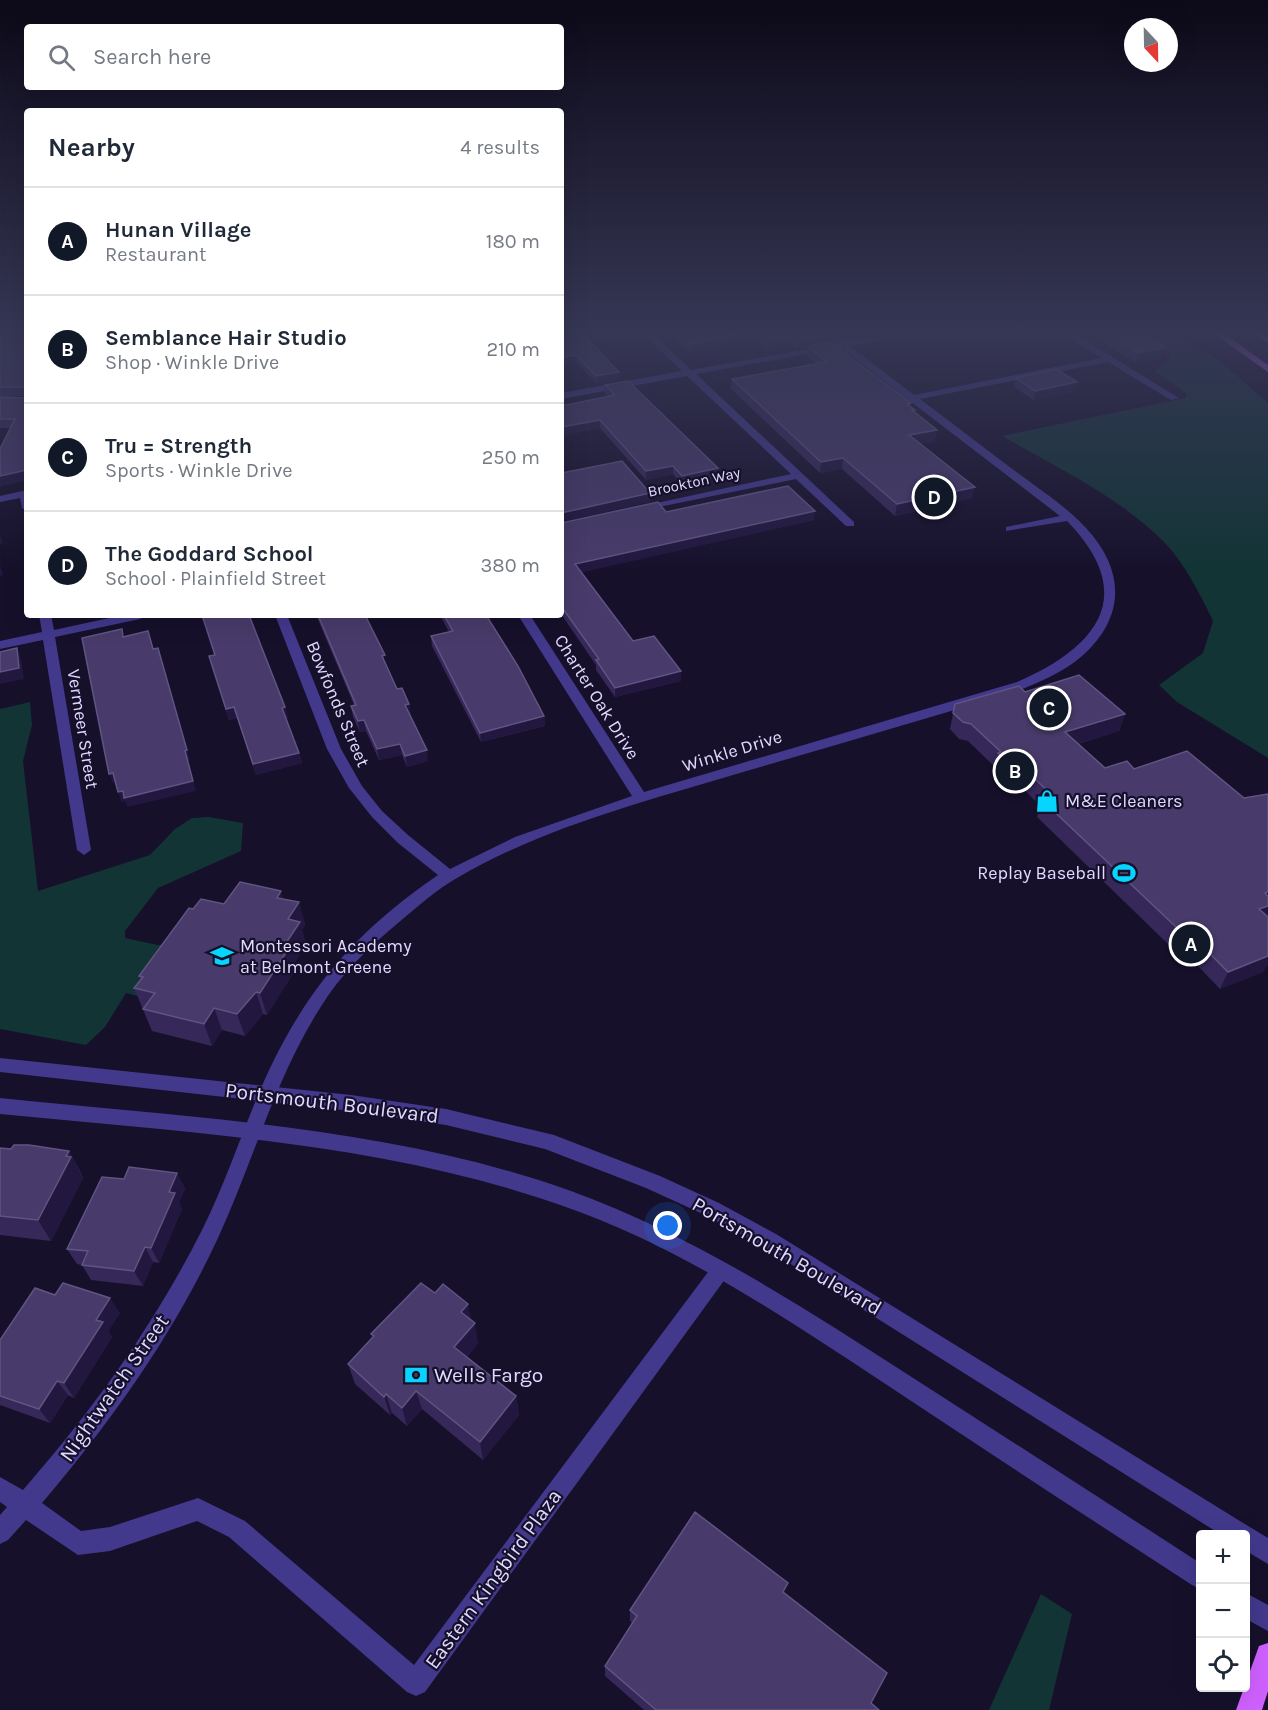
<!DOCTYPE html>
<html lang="en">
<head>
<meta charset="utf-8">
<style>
  :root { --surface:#fff; --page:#f6f6f7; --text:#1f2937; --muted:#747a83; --line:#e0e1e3; --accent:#111827 }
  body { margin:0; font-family:Karla,sans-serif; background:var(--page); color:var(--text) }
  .controls { position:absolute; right:18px; bottom:18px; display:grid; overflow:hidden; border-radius:6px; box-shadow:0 6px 24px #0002 }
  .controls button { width:54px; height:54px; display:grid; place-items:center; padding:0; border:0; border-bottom:2px solid var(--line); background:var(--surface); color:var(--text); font:30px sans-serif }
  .compass { position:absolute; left:1124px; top:18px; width:54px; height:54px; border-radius:50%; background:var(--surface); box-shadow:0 6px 24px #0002; rotate:158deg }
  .you { position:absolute; left:668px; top:1226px; width:21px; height:21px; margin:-15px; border:4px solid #fff; border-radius:50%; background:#1a73e8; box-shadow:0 0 0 9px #1a73e833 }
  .badge { display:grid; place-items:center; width:39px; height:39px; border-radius:50%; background:var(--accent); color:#fff; font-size:20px; font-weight:700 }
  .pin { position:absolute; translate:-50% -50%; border:3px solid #fff; box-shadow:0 2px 6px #0006 }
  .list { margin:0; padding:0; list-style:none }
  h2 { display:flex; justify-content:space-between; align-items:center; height:78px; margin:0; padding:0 24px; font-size:26px }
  h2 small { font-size:20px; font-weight:400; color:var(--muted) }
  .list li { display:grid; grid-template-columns:39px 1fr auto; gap:18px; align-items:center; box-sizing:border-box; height:108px; padding:0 24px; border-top:2px solid var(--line) }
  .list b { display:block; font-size:22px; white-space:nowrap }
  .list p { margin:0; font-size:20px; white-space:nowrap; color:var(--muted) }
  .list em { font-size:20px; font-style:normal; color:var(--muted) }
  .icon { flex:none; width:33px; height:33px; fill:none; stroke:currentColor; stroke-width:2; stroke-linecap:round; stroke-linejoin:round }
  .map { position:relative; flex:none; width:1268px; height:1710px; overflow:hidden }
  .search { position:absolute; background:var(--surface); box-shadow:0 6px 24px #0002; left:24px; top:24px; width:540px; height:66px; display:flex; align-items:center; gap:15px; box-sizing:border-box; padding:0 21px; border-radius:6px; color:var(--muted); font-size:22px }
  .panel { position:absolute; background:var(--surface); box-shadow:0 6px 24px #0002; left:24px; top:108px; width:540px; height:510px; border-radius:6px }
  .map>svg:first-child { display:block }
</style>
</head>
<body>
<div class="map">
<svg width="1268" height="1710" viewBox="0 0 1268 1710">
  <rect width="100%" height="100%" fill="#16102b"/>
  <g fill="#123435">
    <path d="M1140,333h38l50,35 40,35v355l-91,-56 -18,-17 44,-32 10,-32c-13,-27 -28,-57 -49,-79 -46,-46 -106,-74 -162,-106l183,-38 2,-4 -32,-23 15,-13 -11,-14z"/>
    <path d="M30,702l2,23 -9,36 15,130 112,-36 25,-26 17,-11 17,-1 34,6 -2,28 -83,37 -33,43v7l33,7 21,-1 -38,53 -15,-4 -21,34 -19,18 -86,-16v-320z"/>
    <path d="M1041,1594l31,20 -23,96h-60z"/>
  </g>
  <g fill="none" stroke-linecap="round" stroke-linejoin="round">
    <g fill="#42398c" fill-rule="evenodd">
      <path d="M642,333h10l39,37 145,-26 -13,-11h10l12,9 48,-9h21l-64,13 64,49 187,-37 -39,-25h11l106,65 -8,2 -63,-38 -188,37c32,24 63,48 95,72 24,18 51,35 71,57 40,43 39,90 -4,128 -18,16 -43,26 -64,35 -89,27 -179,53 -268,79 -99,30 -202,55 -293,108 -21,12 -40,29 -59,45 -30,25 -58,52 -78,85 -45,71 -67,154 -102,230 -45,97 -107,184 -176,265l39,28 29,-4 88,-29 47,23 169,144 300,-401 7,-2 7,2 3,7 -306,421 -9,4 -9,-4 -178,-155 -32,-16 -87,30 -32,4 -52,-35 -18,20 -8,4v-29l7,-8 -7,-5v-25l23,13c70,-80 131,-165 179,-260 23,-46 39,-95 59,-142 41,-94 92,-155 177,-213l-40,-32 -26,-26 -23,-29 -22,-39 -52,-134h12l54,134 21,37 20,25 26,24 42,34 65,-32 117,-41 -114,-181h12l114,177 373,-110c81,-35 122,-87 50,-161l-61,10v-4l54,-11 -219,-168 -145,26 158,148v4h-8l-50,-47 -157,32v-4l4,-1 148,-32 -104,-98 -126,23v-6l121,-22z"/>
      <path d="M27,490v21l-5,-3 -2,-10 -20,4v-6z"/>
      <path d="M39,615h12l3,15 69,-15h23l-6,4 -85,18 36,213 -7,5 -7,-5 -34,-210 -43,9v-8l42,-9z"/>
    </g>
    <g fill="#42398c" fill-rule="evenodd">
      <path d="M0,1058l351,37 95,14 108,26 106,41 59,27 57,31 472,292 20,12v26l-22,-13v-17h-26l-458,-288 -57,-31 -59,-27 -101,-39 -99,-24 -95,-14 -351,-39z"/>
      <path d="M0,1098c191,20 389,28 571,93 121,44 229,114 336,183 98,63 196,126 293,189v26l-8,-4c-103,-67 -206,-134 -308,-202 -102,-67 -205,-137 -321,-177 -181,-64 -374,-73 -563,-92z"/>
      <path d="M1246,1593l22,12v26l-22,-12z"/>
    </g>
    <g fill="#cf61ff" fill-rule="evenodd">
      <path d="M1213,333h10l45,32v7z"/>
      <path d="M1253,333h11l4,3v7z"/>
      <path d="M1268,1643v48l-6,19h-26l23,-64z"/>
    </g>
  </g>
  <g fill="#362859">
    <path d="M0,333h27v147l-27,6v-37l11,-21h-11v-31l24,1 1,-2h-25z"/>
    <path d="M561,333l58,39v8l-22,4 -20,-21z"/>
    <path d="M668,333h153l3,3v7l87,60 -1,3 25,35 -15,3 52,54 -77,18 -53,-47 -22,4 -89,-84 1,-10 84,-15 -9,-8 1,-9 -11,2 -6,-5 -24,4 -12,-9 -65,13z"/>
    <path d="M1089,333h61l2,7 10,16 -27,6z"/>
    <path d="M1016,378l59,14 -42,8 -19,-13z"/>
    <path d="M605,385l113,92 -36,7 -9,-10 -27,6 -46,-52 -39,8 47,-39 -3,-4z"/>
    <path d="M666,512l148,8 -233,52 52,69 48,40 -66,16 -19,-27v-5l-35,-51v-91z"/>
    <path d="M316,615h49l32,74 12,15 2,11h-1l18,46 -21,6 -5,-12 -23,5 -13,-29 -6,1 -7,-15 -2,-11 3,-1z"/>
    <path d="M440,615h46l58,101 1,10 -64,16 -49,-96 -1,-10 18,-4z"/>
    <path d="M209,656l76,51 3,11h-2l13,35 3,10 -46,12 -19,-57 -8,2z"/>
    <path d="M1025,692l100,22 -6,17 -41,13 187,224 -2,4 -43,17 -45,-47 -7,2 -131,-127 3,-11 -24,-25 -8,3 -14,-14 1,-3 -27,-26 -9,-2 -9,-10 5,-25z"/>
    <path d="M283,899l16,3 6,23 -3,5 4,14 -10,16 1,7 -30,48 -4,-1 -18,22 -23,-6 -10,16 -60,-15 -18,-43 6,-8 -1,-4 54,-67 31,-5z"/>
    <path d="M0,1148l11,1 58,2 12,22 2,5 -32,63 -51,-6z"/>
    <path d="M177,1173l8,16 -6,13 3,7 -23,54 -6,-1 -10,24 -52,-6 -9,-15 -5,-1 -10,-15 57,-70z"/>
    <path d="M55,1295l65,18 -12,18 4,6 -38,61 -6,-3 -18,28 -50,-18v-65z"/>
    <path d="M472,1321l6,22 -11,14 49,39 3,19 -36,45 -61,-51 -15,17 -15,-13 -2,2 -35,-31 -7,-20 24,-27 -1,-3z"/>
    <path d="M785,1593l102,80 -16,30 8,7h-235l-39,-34v-10l27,-43 -2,-2v-11z"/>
  </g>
  <g fill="#21173f">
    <path d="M745,333h11l-1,6 -65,13v-8z"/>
    <path d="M792,336l-1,8 -24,4v-8z"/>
    <path d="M824,336v8l-27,5 1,-8z"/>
    <path d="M1165,347l-3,9 -27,6 3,-9z"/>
    <path d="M576,355l1,8 -16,3v-8z"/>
    <path d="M619,372v8l-22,4 -1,-8z"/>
    <path d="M1077,382l-2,10 -42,8 2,-9z"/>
    <path d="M600,420v8l-39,8v-9z"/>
    <path d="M937,430l-2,11 -28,5 2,-11z"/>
    <path d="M843,458l-1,11 -22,4 1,-11z"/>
    <path d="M673,466v8l-27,6v-9z"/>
    <path d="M718,468v9l-36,7v-8z"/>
    <path d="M27,470v10l-27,6v-10z"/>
    <path d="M975,487l-3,11 -77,18 2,-12z"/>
    <path d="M650,493v9l-89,20v-9z"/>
    <path d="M815,511l-1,9 -239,54v-10z"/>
    <path d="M0,536l3,7 -3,1z"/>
    <path d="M0,566l4,9 -4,1z"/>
    <path d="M17,648l4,11 3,20 -24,5v-12z"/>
    <path d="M158,648l32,112h-2l8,31 -69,16 -2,-6 -4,1 -3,-10z"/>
    <path d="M681,671v10l-66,16v-9z"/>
    <path d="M409,704l2,11 -4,1 -2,-11z"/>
    <path d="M234,707l3,11 -8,2 -3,-11z"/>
    <path d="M285,707l3,11h-3l-3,-10z"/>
    <path d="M1125,714l-6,17 -59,18 5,-17z"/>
    <path d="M544,716l1,10 -64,16 -1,-9z"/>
    <path d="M364,720l2,11 -6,1 -2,-11z"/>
    <path d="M400,744l2,11 -23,5 -2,-11z"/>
    <path d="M427,750l1,11 -21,6 -2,-11z"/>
    <path d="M299,753l3,10 -46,12 -3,-11z"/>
    <path d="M1020,765l-4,16 -8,3 5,-17z"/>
    <path d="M113,773l4,9 -4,1 -4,-9z"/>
    <path d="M281,891l6,23 -10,-16z"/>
    <path d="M299,902l6,23 -3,5 4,14 -10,16 1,7 -30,48 -7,-22 26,-50 2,-24z"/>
    <path d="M1268,906v12l-9,-9z"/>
    <path d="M1182,925l-7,17 -7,2 8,-17z"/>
    <path d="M1268,956v10l-3,2 -2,4 -43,17 8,-17z"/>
    <path d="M256,992l7,22 -18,22 -8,-22z"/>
    <path d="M214,1008l8,22 -10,16 -8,-22z"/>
    <path d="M69,1151l14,27 -32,63 -13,-21z"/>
    <path d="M177,1173l8,16 -6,13 3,7 -23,54 -8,-15 18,-56z"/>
    <path d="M145,1247l8,15 -10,24 -9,-15z"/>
    <path d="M110,1298l10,15 -12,18 4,6 -38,61 -10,-15 32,-63z"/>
    <path d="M468,1304l4,19 -11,-11z"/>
    <path d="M475,1323l3,20 -20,24 -4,-20z"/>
    <path d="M57,1381l11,14 -18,28 -11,-14z"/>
    <path d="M416,1391l6,18 -15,17 -5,-18z"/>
    <path d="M386,1394l6,19 -2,2 -6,-18z"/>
    <path d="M516,1396l3,19 -36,45 -3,-18z"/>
  </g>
  <g fill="#483b6b" stroke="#605482" stroke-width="1.5">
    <path d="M0,333h27v137l-27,6v-27l15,-30h-15v-22l24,1 2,-9 -2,-2h-24z"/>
    <path d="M561,333h21l37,39 -23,4 -20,-21 -15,3z"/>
    <path d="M677,333h68l-55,11z"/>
    <path d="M759,333h62l3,3 -26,5 -6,-5 -25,4z"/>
    <path d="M1106,333h44l4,3 -7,1 18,10 -27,6z"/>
    <path d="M830,342l81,61 -4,1 8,6h-3l25,20 -28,5 66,52 -78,17 -54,-46 -22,4 -89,-83 95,-17 -19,-16z"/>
    <path d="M1056,369l21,13 -42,9 -19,-13z"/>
    <path d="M628,381l90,87 -36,8 -9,-10 -27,5 -46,-51 -39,7v-21l54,-11 -10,-10z"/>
    <path d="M622,461l28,32 -89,20v-40z"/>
    <path d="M788,486l27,25 -240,53 58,77 21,-5 27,35 -66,17 -19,-28 3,-1 -38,-53v-83l97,-21 8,10z"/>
    <path d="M202,615h47l36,92 -3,1 17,45 -46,11 -19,-57 -8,2 -17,-53 6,-1z"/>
    <path d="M318,615h47l20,40 -3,1 15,33 5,-1 7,16 -4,1 22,45 -22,6 -5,-12 -23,5 -13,-29 -6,1 -7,-15 5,-1z"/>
    <path d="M444,615h42l32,51 26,50 -64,17 -49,-97 22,-5z"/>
    <path d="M122,629l1,8 25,-6 5,18 5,-1 29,102 -2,1 8,30 -69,17 -1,-7 -5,1 -5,-19 -4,1 -27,-136z"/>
    <path d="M17,648l2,20 -19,4v-20z"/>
    <path d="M1079,675l46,39 -60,18 40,36 22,-7 7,8 53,-18 57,47 24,-4v98l-3,1 3,3v10l-9,3 9,8v39l-40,16 -46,-47 -6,2 -134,-127 11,-4 -33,-31 -7,2 -15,-14 3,-1 -30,-28 -8,-2 -10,-9 2,-9 64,-18 6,6z"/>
    <path d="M240,882l41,9 -4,7 22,4 -11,17 12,3 -14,21 5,2 -31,48 -4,-1 -19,22 -23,-6 -10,16 -61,-15 12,-16 -21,-5 9,-11 -4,-1 50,-68 4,1 8,-10 23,5z"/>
    <path d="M14,1145h15l40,6 -3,5 5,1 -33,63 -38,-4v-68l11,1z"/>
    <path d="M129,1167l48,6 -8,19 6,1 -24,55 -6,-1 -11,24 -52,-6 6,-14 -21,-2 35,-72 22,2z"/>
    <path d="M63,1283l47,15 -14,22 7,2 -39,61 -7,-2 -18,28 -39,-13v-56l35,-52 20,7z"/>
    <path d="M421,1283l14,10 8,-9 25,20 -7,8 14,11 -21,24 62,49 -36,46 -64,-51 -14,17 -16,-14 -2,3 -36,-33 26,-28 -3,-2z"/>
    <path d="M695,1512l93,71 -5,9 104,81 -16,30 8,7h-223l-51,-44 32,-50 -7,-6z"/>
  </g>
  <linearGradient id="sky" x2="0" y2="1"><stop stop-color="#0c0918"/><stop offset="0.58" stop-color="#363755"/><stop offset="1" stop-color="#363755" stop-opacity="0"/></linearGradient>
  <rect width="1268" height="573" fill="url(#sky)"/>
  <defs>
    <g id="shop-bare" transform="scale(1.8)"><path d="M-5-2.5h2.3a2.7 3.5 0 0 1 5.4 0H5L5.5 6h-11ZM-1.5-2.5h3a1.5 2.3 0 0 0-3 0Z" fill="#06d5ff" stroke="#16102b" stroke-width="2.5" paint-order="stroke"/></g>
    <g id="stadium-bare" transform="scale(1.8)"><path d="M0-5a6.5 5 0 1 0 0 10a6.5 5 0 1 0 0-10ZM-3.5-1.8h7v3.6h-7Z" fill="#06d5ff" stroke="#16102b" stroke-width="2.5" paint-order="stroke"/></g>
    <g id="school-bare" transform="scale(1.8)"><path d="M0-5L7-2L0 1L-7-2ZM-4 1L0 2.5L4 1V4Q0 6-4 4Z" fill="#06d5ff" stroke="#16102b" stroke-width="2.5" paint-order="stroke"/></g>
    <g id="bank-bare" transform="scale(1.8)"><path d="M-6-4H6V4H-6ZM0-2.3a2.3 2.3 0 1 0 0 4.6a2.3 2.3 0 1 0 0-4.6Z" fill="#06d5ff" stroke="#16102b" stroke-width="2.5" paint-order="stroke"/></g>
  </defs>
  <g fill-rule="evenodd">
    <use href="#shop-bare" x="1047" y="801"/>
    <use href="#stadium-bare" x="1124" y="873"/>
    <use href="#school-bare" x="222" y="956"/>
    <use href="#bank-bare" x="416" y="1375"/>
  </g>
  <g text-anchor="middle" stroke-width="4.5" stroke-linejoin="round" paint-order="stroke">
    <g font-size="15" fill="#e1daff" stroke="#16102b">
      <text transform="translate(694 482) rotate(-12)" y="5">Brookton Way</text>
    </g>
    <g font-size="18" fill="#e1daff" stroke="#16102b">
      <text transform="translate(597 697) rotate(58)" y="6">Charter Oak Drive</text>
      <text transform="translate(338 704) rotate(67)" y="6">Bowfonds Street</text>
      <text transform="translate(83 729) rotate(81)" y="6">Vermeer Street</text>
      <text transform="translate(732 751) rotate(-17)" y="6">Winkle Drive</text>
    </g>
    <g font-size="18" fill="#e1daff" stroke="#16102b" text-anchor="start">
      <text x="1065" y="807">M&amp;E Cleaners</text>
      <text x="1106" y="879" text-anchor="end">Replay Baseball</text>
      <text x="240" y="952">Montessori Academy<tspan x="240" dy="21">at Belmont Greene</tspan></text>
    </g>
    <g font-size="21" fill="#e1daff" stroke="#16102b">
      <text transform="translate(332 1103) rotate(7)" y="7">Portsmouth Boulevard</text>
      <text transform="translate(787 1256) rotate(30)" y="7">Portsmouth Boulevard</text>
      <text transform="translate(114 1388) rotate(-55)" y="7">Nightwatch Street</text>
      <text transform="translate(493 1579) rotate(-54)" y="7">Eastern Kingbird Plaza</text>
    </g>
    <g font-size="21" fill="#e1daff" stroke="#16102b" text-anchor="start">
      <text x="434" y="1382">Wells Fargo</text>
    </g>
  </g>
</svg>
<div class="controls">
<button>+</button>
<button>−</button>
<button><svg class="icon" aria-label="locate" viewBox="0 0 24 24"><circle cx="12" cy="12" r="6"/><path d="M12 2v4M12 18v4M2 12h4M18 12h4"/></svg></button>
</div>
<svg class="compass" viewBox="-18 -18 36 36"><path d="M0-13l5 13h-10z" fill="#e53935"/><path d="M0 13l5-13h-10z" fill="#747a83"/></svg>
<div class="you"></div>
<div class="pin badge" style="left:1191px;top:944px">A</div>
<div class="pin badge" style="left:1015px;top:771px">B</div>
<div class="pin badge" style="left:1049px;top:708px">C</div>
<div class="pin badge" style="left:934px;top:497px">D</div>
<div class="search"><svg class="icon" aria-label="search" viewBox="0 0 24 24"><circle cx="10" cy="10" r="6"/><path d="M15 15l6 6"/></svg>Search here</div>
<section class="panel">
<h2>Nearby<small>4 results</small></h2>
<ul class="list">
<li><span class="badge">A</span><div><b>Hunan Village</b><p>Restaurant</p></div><em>180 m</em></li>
<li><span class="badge">B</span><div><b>Semblance Hair Studio</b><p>Shop · Winkle Drive</p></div><em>210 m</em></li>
<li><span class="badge">C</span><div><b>Tru = Strength</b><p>Sports · Winkle Drive</p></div><em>250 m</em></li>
<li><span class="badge">D</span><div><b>The Goddard School</b><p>School · Plainfield Street</p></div><em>380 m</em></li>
</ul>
</section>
</div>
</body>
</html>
